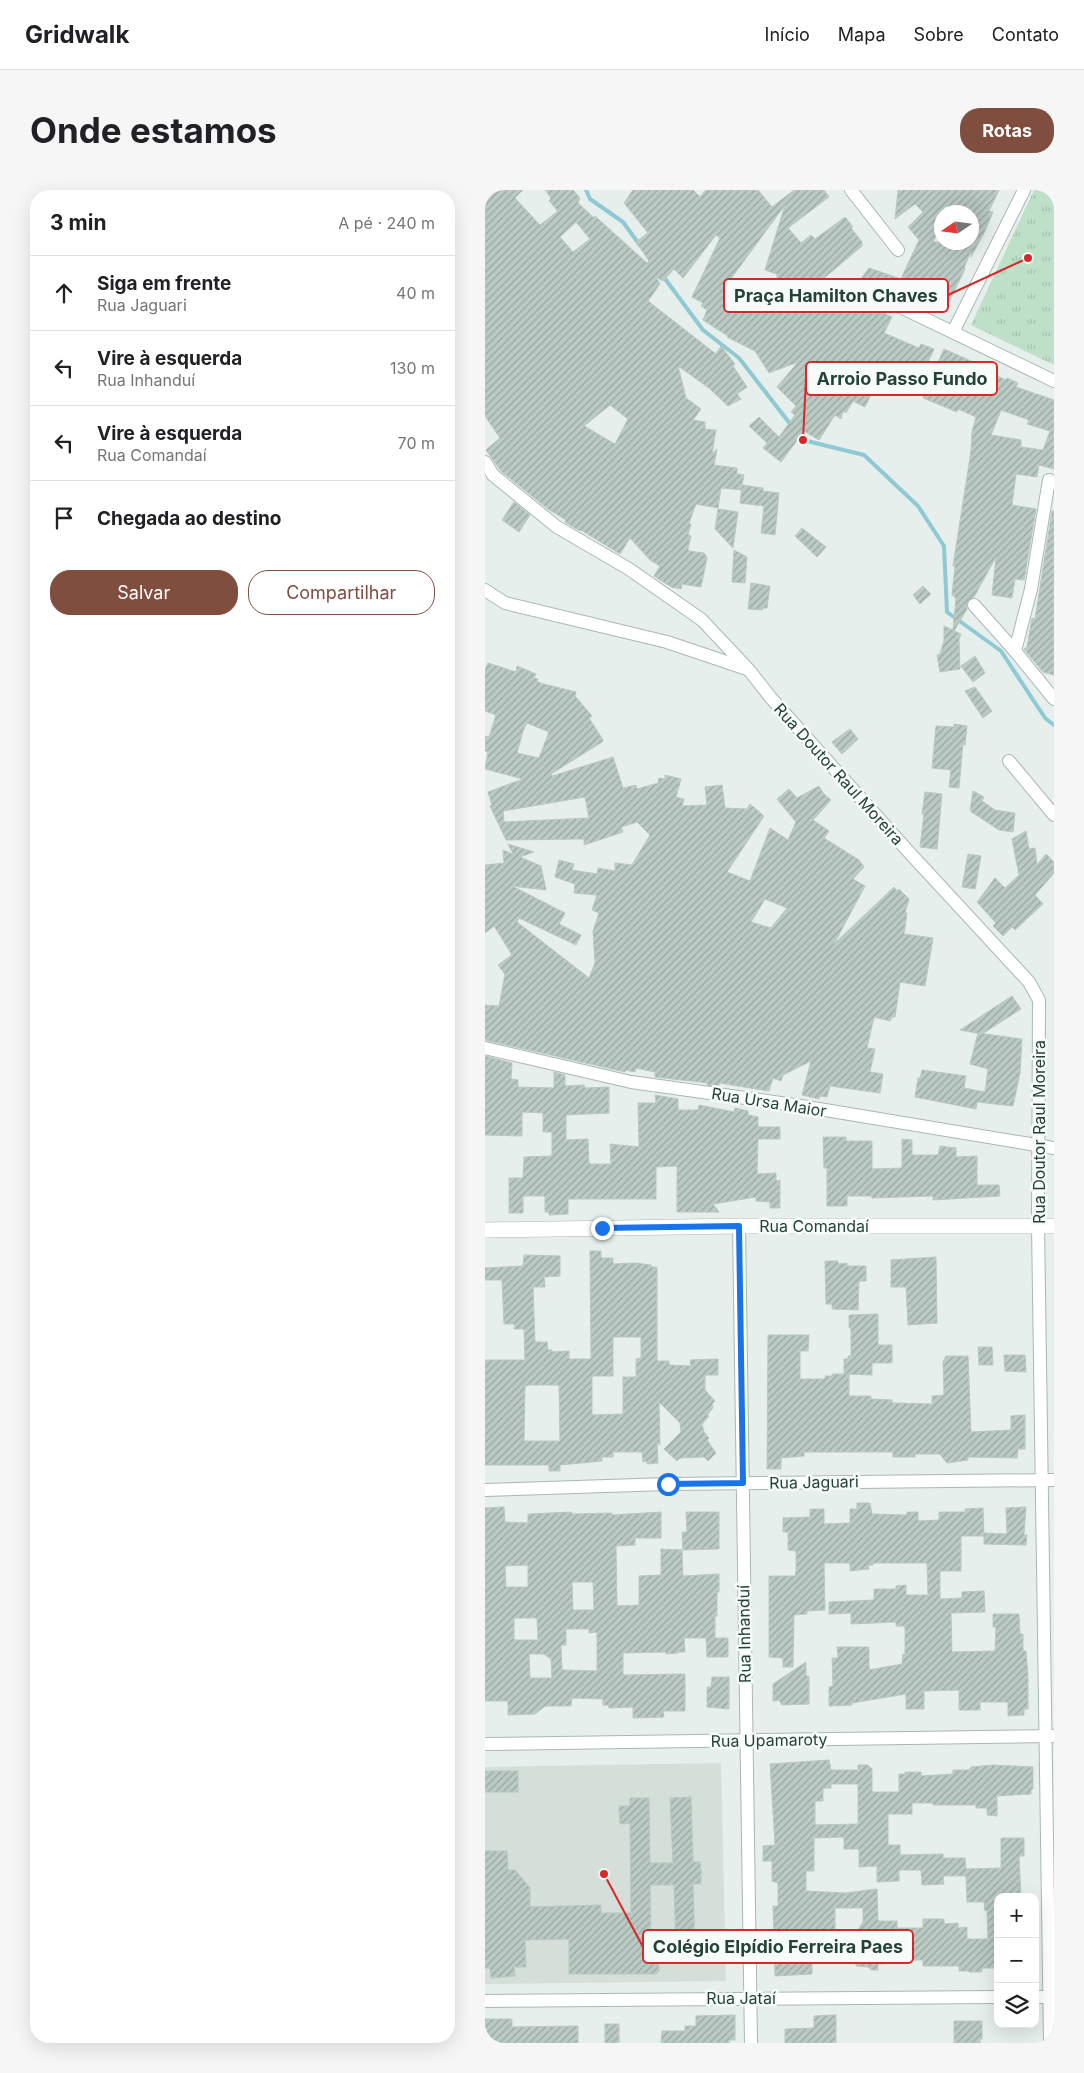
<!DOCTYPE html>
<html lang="pt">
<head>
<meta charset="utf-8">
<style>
  :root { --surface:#fff; --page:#f6f6f6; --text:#202124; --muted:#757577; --line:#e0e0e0; --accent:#7f4e3f }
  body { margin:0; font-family:Inter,sans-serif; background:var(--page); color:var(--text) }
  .controls { position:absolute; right:15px; bottom:15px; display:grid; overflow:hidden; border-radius:10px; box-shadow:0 5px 20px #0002 }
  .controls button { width:45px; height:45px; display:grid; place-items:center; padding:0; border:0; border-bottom:1px solid var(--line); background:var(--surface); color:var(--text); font:25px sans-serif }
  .compass { position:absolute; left:449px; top:15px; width:45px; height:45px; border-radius:50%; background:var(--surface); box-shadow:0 5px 20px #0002; rotate:257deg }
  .stop { position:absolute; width:15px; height:15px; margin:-11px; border:4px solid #1a73e8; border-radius:50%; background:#fff }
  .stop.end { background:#1a73e8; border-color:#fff; box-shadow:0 1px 5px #0008 }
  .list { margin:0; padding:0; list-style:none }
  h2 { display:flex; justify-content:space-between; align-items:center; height:65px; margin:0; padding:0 20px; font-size:21px }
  h2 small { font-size:16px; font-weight:400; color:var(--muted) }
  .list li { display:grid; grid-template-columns:32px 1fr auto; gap:15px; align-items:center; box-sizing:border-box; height:75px; padding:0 20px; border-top:1px solid var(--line) }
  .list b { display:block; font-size:19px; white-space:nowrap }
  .list p { margin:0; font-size:16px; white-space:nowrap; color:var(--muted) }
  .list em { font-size:16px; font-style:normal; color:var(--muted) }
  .actions { display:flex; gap:10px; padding:15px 20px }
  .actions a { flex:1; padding:11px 0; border:1px solid var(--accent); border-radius:20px; text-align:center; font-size:18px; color:var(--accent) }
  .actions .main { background:var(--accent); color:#fff }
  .icon { flex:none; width:28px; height:28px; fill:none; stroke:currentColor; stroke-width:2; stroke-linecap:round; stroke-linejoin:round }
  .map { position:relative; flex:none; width:569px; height:1853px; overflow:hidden; border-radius:20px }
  header { display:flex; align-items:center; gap:30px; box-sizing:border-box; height:70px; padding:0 25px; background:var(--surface); border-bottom:1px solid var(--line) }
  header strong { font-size:24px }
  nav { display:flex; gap:28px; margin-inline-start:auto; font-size:18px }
  .intro { display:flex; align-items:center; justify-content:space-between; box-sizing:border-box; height:120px; padding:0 30px }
  h1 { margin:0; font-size:35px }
  .button { padding:12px 22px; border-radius:20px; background:var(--accent); color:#fff; font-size:18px; font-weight:700 }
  main { display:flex; gap:30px; padding:0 30px }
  aside { flex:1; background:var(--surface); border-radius:20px; box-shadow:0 5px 20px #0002 }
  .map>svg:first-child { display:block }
</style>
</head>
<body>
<header>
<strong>Gridwalk</strong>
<nav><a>Início</a><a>Mapa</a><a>Sobre</a><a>Contato</a></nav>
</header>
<div class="intro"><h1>Onde estamos</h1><a class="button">Rotas</a></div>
<main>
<aside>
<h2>3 min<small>A pé · 240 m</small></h2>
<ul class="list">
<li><svg class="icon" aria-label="ahead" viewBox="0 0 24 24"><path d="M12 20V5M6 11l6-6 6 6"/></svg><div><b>Siga em frente</b><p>Rua Jaguari</p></div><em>40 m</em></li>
<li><svg class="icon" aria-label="left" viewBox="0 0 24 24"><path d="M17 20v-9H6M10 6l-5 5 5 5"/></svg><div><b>Vire à esquerda</b><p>Rua Inhanduí</p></div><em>130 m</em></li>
<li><svg class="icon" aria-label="left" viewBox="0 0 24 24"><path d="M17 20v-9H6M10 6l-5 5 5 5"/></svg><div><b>Vire à esquerda</b><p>Rua Comandaí</p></div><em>70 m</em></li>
<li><svg class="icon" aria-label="arrive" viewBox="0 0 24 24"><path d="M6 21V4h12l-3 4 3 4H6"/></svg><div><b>Chegada ao destino</b></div></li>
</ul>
<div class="actions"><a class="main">Salvar</a><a>Compartilhar</a></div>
</aside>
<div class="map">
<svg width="569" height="1853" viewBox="0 0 569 1853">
  <defs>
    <pattern id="park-tufts" width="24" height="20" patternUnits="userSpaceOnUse" patternTransform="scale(1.25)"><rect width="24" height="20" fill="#bfe0c8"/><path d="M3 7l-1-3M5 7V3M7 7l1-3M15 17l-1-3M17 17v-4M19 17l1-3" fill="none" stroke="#a4c1ad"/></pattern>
    <pattern id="building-hatch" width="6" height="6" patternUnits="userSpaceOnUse" patternTransform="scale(1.25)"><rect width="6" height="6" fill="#bbcac4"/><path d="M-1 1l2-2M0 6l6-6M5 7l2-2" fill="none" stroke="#98a6a0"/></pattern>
  </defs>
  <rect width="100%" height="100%" fill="#e6efeb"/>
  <path fill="#d4dfda" d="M236,1573l5,218 -241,3v-217z"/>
  <path fill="url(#park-tufts)" d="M549,0h20v175l-83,-40z"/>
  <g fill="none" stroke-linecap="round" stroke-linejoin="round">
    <g stroke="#8ec9d4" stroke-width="4">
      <path d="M101,0l4,9 33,23 16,22"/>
      <path d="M178,86l40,54 36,28 52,67"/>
      <path d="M312,243l6,7 61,15 54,51 26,40 3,66 54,39 44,67 9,7"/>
    </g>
  </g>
  <g fill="url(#building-hatch)" stroke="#b8c9c2" fill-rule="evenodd">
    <path d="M6,0h32l-8,8 25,27 18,-14 -9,-10 2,-3 -6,-8h28l7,8 -2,5 16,15 1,-2 52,47 2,-2 -13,-19 12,-9 -24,-30 9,-13h60l7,7 6,-7h52l14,17 22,-17h30l5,7 -41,31 13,15 10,-8 4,4 30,-22 8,10 -2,1 11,14v4l-39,33 7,2 -2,5 64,31 -8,16 35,15 2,-4 13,5 -13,29 32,14 9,-20 -24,-10 6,-13 36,16 -1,3 27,12 1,-2 11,5 -2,4 38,13v69l-15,-4 -2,12 -21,-3 -4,31 24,4 -12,71 -9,-1 -3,19 -20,-3 4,-38 -22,40 -7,5v7l-13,22 7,3 -2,5 1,30 -20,3 -3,-17 3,-1 4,-13v-15l9,4 3,-32 -4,-3 3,-29h-2l18,-115 1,-19 4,-15 -18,-8 -1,3 -34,-14 1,-2 -23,-10 1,-3 -21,-9 -16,33 -12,-6 -7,12 -3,-2 -2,8 -6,-4 -16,25 -15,-9 -23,31 -18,-14 4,-5 -18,-17 10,-9 20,20 16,-22 -4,-3 5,-6 -19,-19 21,-25 -29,11 -14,-22 -28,-14 1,-1 -25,-16 4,-10 -6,-4 2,-3 -11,-6 28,-59 -4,-3 -33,43 -9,-9 -11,12 -7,-4 4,7 -12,17 68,53 5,-8 14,18 -2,2 14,21 -10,7 4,5 -13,7 -19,-18 -31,-22 8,32 15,11 -8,11 12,2v7l11,1 -4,24 5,-5 -3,16 23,3v6l7,1 -2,10 21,3v3l16,2 -4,42 -14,-2 3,-27 -24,-3 2,-16v3l-21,-2 -3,20 -22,-4 -7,19 2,1 -3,11 3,1 -3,13 1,2 15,2 3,5 -6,29 -19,-3 -1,5 -8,-2v1l-19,-12 6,-10 -10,-6 -20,-22 -10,16 -39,-24 -1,1 -15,-9 1,-2 -18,-11 -47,-38 -15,-21 14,-12 -15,-22v-220zM300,15l-20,65 12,4v7l12,4 -3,21 -31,-7 3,-6 -28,-13zM91,32l14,17 -17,13 -13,-15zM125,215l18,14 -13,25 -31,-18zM516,220l28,10 -2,4 23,7 -7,19 -22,-3v-7l-30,-5z"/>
    <path d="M413,0h101l-10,21 4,1 -8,19 -14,26v-6l-7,17 1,1 -18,37 -48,-23 20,-43 -11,-13 15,-15 -8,-8 -20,15zM460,16l15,6h11v30h-38l6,-12 -4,-2z"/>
    <path d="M384,78l32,11 -6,16 -37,-12z"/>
    <path d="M29,312l16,13 -11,17 -17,-12z"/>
    <path d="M233,319l20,3 -5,36 -18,-19z"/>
    <path d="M567,321h2v164l-11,-3 -19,-23 3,-2 5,-29 3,1z"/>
    <path d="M317,338l24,19 -9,10 -22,-21z"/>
    <path d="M249,360l13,7 -2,26 -13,-1z"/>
    <path d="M266,393l19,3 -3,22h-4l-1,2 -14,-1z"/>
    <path d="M438,396l8,8 -11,10 -7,-9z"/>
    <path d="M490,466l10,17 -12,9 -12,-16z"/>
    <path d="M3,473l28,9 1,-6 19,8 -2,4 4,1 -1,2 3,2 36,9 -1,4 17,20 -3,2 14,22 -1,2 -51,32 1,2 61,-19 10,31 13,-3 1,4 21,-6 1,-5 6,1v-4l16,4 -5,18 8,2 -2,7 25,-1 -2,-18 17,-2 3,23 22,1 3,-5 14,12 -37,56 23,9 20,-53 18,12 8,-18 -19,-23 12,-10 8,9 22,-12 4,7 8,7 -18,20 16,11 -5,7 35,22 5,7 -11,12 12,7 -31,58 60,-57 3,4 2,-2 10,10 -4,14h2l-3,21 29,4 -8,48 -25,-4 -5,35h-3l-2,4 -16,-4 -7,31 8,1 -5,23 13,2 -3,19 -50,-7 -3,11 -7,-1 -1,3 -17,-4 9,-34 -28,14 -2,6 -8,-3 -4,13 -50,-8v3l-12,-1 1,-2 -53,-6v-5l-19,-4 -1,4 -9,-2 -1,2 -140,-32v-35l14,1 6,-32 -7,-9 14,-10 -18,-29 -9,7v-68l19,-2 -1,-13 10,4 -5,-10 26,8 -14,5 21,9 5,24 -34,-4 53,27 -6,11 22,11 -5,10 -57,-27 -2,4 72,56 6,-15 -2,-32 6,-18 -7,-3 5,-15 -23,-2 1,-9 -20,-7 4,-17 15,4 -2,6 25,4 1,-6 17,3v-8l17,2 18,-30 -13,-13 -16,5 2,5 -39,13v-6l-78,1 -16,-34 2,-1 -4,-13 35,-13 -38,-10 3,-17 -3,-1v-15l4,1 7,-22 -11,-4v-41zM42,533l22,9 -10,26 -22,-5 6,-22zM100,607l4,21 -85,4 -1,-11zM280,709l22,9 -16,20 -20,-6z"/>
    <path d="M490,497l17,24 -9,7 -18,-27z"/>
    <path d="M469,534l13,2 -2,19 -2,-1 -4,44 -10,-1 2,-17 -19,-2 4,-42 18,1z"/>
    <path d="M365,539l8,10 -16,15 -10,-12z"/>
    <path d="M488,601l11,6 -2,4 13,9 20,3 -2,19 -14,-2 -29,-19z"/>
    <path d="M440,602l17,2 -5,55 -17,-2 4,-33h-2z"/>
    <path d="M541,641l3,18 6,-1 2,17 9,-11 8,8v11l-19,22 8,9 -28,26 -3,-3 -9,9 -10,-10 3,-3 -19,-21 18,-24 10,10 14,-13 -7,-36z"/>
    <path d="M483,664l13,2 -6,33 -13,-2z"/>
    <path d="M527,806l9,13 -39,25 -22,-4z"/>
    <path d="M493,843l44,6 -2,34 -7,33 -36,-4 -1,7 -61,-12 3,-19h2l2,-8 44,6 -2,12 21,4 3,-23 -18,-5z"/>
    <path d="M0,866l27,7 -1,16 7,1v7l36,1v-16l11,3v11l19,-1 1,3 24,-1v26l-43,2v25l22,-1 1,25h22l-1,-20 29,3 -1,-44h18l-1,-8 23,4v11h20l1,-5 35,7 1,-4 13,3v4l10,2v10h22v12h-22l-1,35 19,-1v8l4,-1v28h-10v-6l-14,-1v-4l-43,7 6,8h-42v-46l-21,1v32h-88v15l-19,1v-3h-4v-16h-22v17h-14v-35h14l1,-21 28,-1v-24h-9v-19l-21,-1v24l-37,-1z"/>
    <path d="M338,947h23v4h26v28l30,-1v-29l10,1v15h26l2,-9 16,2v9l21,-1v29h22l1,11 -67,4v-4l-61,2v-2h-25v10h-20v-38h-3z"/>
    <path d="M105,1061h11v7h12v6l22,-1 16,2v2h6v94h12v4l22,1 -1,-6 28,-1v16h-13v15l10,11 -3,3 1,4 -6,7 2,1 -7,8 2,8 5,6 -2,2 9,13 -8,8 -4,-4 -24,1 -3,3 -13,-12 17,-17 -1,-9 -21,-21 1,43 -3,-3 1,21 -11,1v-3l-4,1 -1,-10h-29v5h-11v4l-42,4v6h-11v-6h-64v-105h40l-1,-31h-10l1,-5h-11l-2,-44h-17v-12l38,-2 1,-11 36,1v20l-16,1 1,10h-12l2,55h12l1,8h4v2l17,-1v8h22zM128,1147h28v21l-5,1v18h-13v37l-31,1v-39h21zM43,1195h31l1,56h-36l1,-54z"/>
    <path d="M451,1067l1,66 -29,2 -2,-38h-15v-27z"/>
    <path d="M340,1071h13v3l9,-1v3h19v15h-7l-1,29 -26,-1v-5h-6z"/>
    <path d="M393,1124v31h14v18h-20v12l-28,-1v-15h4v-3h3v-28h-2v-13z"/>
    <path d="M283,1145h41l-1,16h-8v28h25v-3h7v-2h17v22h22v3l21,1v3l40,1v-8l12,-1 -1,-33 3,-6h22l3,76 40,-2v-14l14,-1v34h-7l-1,9 -49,-1v3l-21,3 -7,-9h-25v3h-22v-5h-89v4l-23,2v11h-14z"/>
    <path d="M493,1157h14l1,18h-14z"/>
    <path d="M519,1165h21l1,17 -21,-1z"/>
    <path d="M372,1313h13l2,11 35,1v-3h11v9l21,-1v-8h26v-3l18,-1 1,28h-23v35h-21v28l22,-1v-6l22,-1 1,21 -34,1 1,39 43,-1 1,-24h-3v-13h26l1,20h3v17h3l2,25v33h-4v6l-16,1v-14h-28v8h-21v-20l-35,1v18h-18v-15l-54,9v2l-23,1v-19l4,-1 -1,-28h6l-1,-11h32v23l33,-6 1,-10h2v-28h-9v-4l-45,2v-11l-22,1v-12l45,-2v-11h22v-3l10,-1v10h22l-1,-32h-54v2h-5l1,4 -19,2v-8h-26l1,47 -18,1v3l-13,1 -1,52h-10v-9l-14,-1v-81h26l1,-4v-21l-8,-1v-18h-5v-14l27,-1v-8h14v15l26,-1v-14h7z"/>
    <path d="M19,1317l1,15 23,1v-9l44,-2v2l40,-1v2l49,-3v26h-26v7l-19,1 1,60 22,-1v-29l22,-1v-26l21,1 1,26 36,-2v18h-2v24h-2v22h13v19h-21l-1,-19h-22l1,14h-7v1l-12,1v-2l-43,1v22l62,-1v37h-22l1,6 -31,1v-11l-24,1 -1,-3h-5v-6l-31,-1 -1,8h-26l-10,8 -27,1v-14h-23v-193zM43,1375v22h-22l-1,-21zM87,1392h21l1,28h-21zM29,1428h23l1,22h-24zM81,1439h23v4l8,-1v39l-35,-1 -1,-25h5zM44,1464h15l7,5 1,19h-22z"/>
    <path d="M541,1317l-2,28h3l-1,10 -42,-1v-11l23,1 -1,-26z"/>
    <path d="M201,1322h33v37l-36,1 -1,-18h5z"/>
    <path d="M321,1472v14h3v28l-27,1 -3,-5 -6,1v-17z"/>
    <path d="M227,1487h17v32l-22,-2v-20h4z"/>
    <path d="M344,1570l2,10h27v-5h10l4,4v23h27v-18h6v-2h16v4l32,-2v-4h16l2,-3 22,-2 40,2v22h-2v5l-34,2v20l-10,-1v-7h-11v-3h-43v-2h-21v11h-24v31h12v10l43,-1v4h22l1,11 35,-1v-30h23v18h-5l2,41h-23v71h-16v4h-13v-1h-10v-5h-36v-6h-25v3l-20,1v6h-7l-3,-3 -12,-1v-10h-44v18l-37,2 -2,-70h5v-23l-6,-2v-20h-9v-15l12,-1 -5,-81zM346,1594h27v40l-43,1v-24h8v-13h8zM359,1647v12h15v18l18,-1v16l22,-1v-11h22l1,15 22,-1 -1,-8h23l1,26h17l1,9 2,-1 1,29h-21v-12l-9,1v-5l-14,1v-5h-21v9h-26v-7h-19l-1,-32 -32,4 -39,-2v-20h8v-33zM350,1718h28v14l-5,8h-23z"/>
    <rect x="0" y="1581" width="33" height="21"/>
    <path d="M206,1607l2,65h7l1,10v12h-8l2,66h-19l-2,-65h-24l1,58h7l1,28 -3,3h-87v-35l-44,1 1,27h-12l1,9 -24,2 -1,-10h-5v-117h22l1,19h7l15,18v19l71,-2v8h30l-1,-90 -10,1 -1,-18h11v-8h19l1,65h23l-3,-65z"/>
    <path d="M250,1825v25h-6v3h-68l1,-12h23v-5h11v-10z"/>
    <path d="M351,1825v28h-51v-14l29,-1v-12z"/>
    <path d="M0,1829h27v8l66,-1v17h-93z"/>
    <path d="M469,1831h28v18h-2v4h-26z"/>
    <rect x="120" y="1834" width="14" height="19"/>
  </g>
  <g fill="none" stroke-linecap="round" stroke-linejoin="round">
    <g stroke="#a8b8b2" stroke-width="14">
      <g id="minor">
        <path d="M366,0l47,60"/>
        <path d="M403,111l166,80"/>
        <path d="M468,142l71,-142"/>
        <path d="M0,272l8,13 64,52 72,42 73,51 47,50 22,28 136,152 122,132 10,18 -1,226 12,817"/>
        <path d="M0,400l20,13 162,39 80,27"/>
        <path d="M489,415l41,46 39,48"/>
        <path d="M530,461l16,-62 18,-109"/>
        <path d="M524,571l45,54"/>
        <path d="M0,858l146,34 164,23 259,43"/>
        <path d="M254,1036l12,817"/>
        <path d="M0,1300l183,-6 386,-4"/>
        <path d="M0,1554l567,-8"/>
        <path d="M550,1807h19"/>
        <path d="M0,1811l513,-4"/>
      </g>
    </g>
    <g stroke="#a8b8b2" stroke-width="16">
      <path id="tertiary" d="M0,1040l254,-4h315"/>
    </g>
    <use href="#minor" stroke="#fff" stroke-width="12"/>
    <use href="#tertiary" stroke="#fff" stroke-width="15"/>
  </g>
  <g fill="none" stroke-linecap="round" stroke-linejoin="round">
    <path stroke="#1a73e8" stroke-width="6" d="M117,1038l137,-2 4,257 -75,1"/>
  </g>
  <g text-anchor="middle" stroke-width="5" stroke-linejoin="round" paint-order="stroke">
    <g font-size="16" fill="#24423a" stroke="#f7fbf9">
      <text transform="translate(354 584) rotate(48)" y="6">Rua Doutor Raul Moreira</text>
      <text transform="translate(284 912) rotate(9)" y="6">Rua Ursa Maior</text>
      <text transform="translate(554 942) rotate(-90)" y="6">Rua Doutor Raul Moreira</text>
      <text x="329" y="1042">Rua Comandaí</text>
      <text transform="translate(329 1292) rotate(-1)" y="6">Rua Jaguari</text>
      <text transform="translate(259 1444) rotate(-91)" y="6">Rua Inhanduí</text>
      <text transform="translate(284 1550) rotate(-1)" y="6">Rua Upamaroty</text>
      <text x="256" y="1814">Rua Jataí</text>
    </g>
  </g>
  <path fill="none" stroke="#d62828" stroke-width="2" d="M543 68L463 105M318 250L321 188M119 1684L158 1757"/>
  <g fill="#d62828" stroke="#f7fbf9" stroke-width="2">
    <circle cx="543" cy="68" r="5"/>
    <circle cx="318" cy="250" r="5"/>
    <circle cx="119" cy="1684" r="5"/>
  </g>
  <g fill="#f7fbf9" stroke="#d62828" stroke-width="2">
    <rect x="239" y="89" width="224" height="33" rx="5"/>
    <rect x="321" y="172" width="191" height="33" rx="5"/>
    <rect x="158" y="1740" width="270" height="33" rx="5"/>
  </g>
  <g font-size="18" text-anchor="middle" font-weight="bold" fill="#24423a">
    <text x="351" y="112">Praça Hamilton Chaves</text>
    <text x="417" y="195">Arroio Passo Fundo</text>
    <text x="293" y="1763">Colégio Elpídio Ferreira Paes</text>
  </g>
</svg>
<div class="controls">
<button>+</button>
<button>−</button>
<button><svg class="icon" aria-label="layers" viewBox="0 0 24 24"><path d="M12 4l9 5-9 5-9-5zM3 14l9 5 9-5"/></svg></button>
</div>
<svg class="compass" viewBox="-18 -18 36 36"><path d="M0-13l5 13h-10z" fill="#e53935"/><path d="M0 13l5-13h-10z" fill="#757577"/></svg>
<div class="stop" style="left:183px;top:1294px"></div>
<div class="stop end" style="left:117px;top:1038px"></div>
</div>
</main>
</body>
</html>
